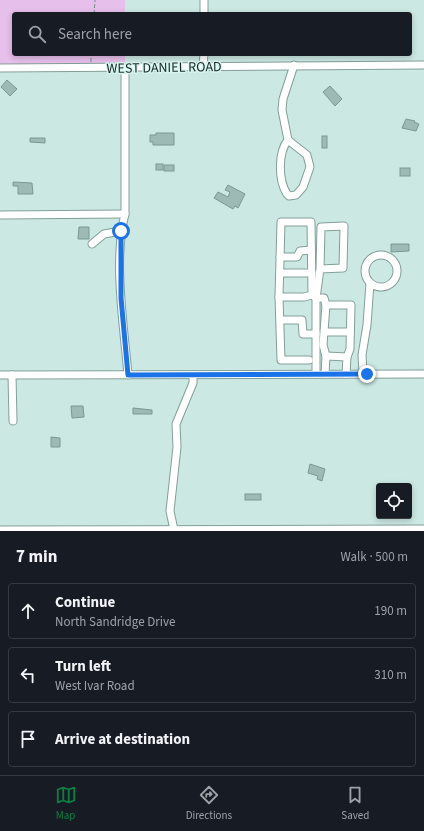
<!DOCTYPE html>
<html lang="en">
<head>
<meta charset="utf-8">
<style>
  :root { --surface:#171b24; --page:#20242c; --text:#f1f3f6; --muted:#9ea1a6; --line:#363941; --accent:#0b8043 }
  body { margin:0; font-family:"Source Sans 3",sans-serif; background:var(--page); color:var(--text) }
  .controls { position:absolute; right:12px; bottom:12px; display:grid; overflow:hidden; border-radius:4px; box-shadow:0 2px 6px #0003 }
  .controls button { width:36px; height:36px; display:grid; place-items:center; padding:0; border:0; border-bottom:1px solid var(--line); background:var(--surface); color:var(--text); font:20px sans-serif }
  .stop { position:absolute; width:12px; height:12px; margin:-9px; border:3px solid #1a73e8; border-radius:50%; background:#fff }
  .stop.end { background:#1a73e8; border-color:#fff; box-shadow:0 1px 4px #0008 }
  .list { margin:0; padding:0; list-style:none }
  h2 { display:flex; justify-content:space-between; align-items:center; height:52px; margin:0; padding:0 16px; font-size:17px }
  h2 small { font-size:13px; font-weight:400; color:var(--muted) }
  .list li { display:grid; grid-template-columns:26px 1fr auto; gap:12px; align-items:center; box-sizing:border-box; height:56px; margin:0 8px 8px; padding:0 8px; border:1px solid var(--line); border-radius:4px }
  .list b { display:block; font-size:15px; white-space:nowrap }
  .list p { margin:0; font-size:13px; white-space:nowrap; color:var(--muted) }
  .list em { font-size:13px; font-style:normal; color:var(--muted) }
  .icon { flex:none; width:22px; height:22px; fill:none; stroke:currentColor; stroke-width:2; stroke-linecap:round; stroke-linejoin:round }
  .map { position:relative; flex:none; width:424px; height:531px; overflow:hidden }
  .search { position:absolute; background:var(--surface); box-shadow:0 2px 6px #0003; left:12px; right:12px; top:12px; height:44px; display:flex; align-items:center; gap:10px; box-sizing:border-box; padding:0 14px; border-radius:4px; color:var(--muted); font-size:15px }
  .sheet { height:244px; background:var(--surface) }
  nav { display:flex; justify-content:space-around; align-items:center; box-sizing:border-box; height:56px; border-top:1px solid var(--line); background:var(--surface); font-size:11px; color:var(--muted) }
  nav a { display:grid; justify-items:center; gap:2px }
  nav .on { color:var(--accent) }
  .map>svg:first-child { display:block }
</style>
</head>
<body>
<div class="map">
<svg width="424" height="531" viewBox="0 0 424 531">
  <rect width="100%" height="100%" fill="#cbe8e2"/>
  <path fill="#e6bfea" d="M0,0h125v14h-111v40h111v12h-125z"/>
  <g fill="#9ebab5" stroke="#7d9893">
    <path d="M7,80l10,9 -7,7 -9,-9z"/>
    <path d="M330,86l12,13 -7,7 -12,-14z"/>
    <path d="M406,119l9,2 -1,1 5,2 -3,7 -14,-3z"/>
    <path d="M156,133h18v12h-21v-3h-3v-7h6z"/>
    <rect x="322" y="136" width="5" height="12"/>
    <path d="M30,138h15v5l-15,-1z"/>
    <rect x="156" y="164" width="7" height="6"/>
    <rect x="164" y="165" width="10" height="6"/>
    <rect x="400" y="168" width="10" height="8"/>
    <path d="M13,182l19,1 1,11h-15v-8h-5z"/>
    <path d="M228,185l17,9 -7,14 -3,-2 -2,3 -19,-11 4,-6 10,5 2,-5 -5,-2z"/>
    <path d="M79,227h10v12h-11z"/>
    <path d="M391,244h18v7l-18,1z"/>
    <path d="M71,406h12l1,11 -12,1z"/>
    <path d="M133,408l19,2v4h-19z"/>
    <path d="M51,437l9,1v9h-9z"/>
    <path d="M310,464l15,5 -3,12 -5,-2 1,-3 -10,-3z"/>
    <rect x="245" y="494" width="16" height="6"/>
  </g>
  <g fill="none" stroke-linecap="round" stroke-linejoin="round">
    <g stroke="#839f99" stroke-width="9">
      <g id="minor">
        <path d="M204,14v-14"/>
        <path d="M203,66l1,-12"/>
        <path d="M0,68l424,-3"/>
        <path d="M125,68v146c-12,47 -1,112 3,161"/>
        <path d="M288,140c-10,12 -10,40 -1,54l2,2 7,-1 7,-8 7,-20 -3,-12 -19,-15 -6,-30 1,-11 11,-34"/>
        <path d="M0,215l125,-1"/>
        <path d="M92,244l12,-10 17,-3"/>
        <circle cx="381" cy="271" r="16"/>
        <path d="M280,257h17l3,-6 11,-1"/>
        <path d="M280,273h32"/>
        <path d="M312,295l-8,2h-25l2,-75h30l1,73 4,3h8l2,7"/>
        <path d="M279,297l2,63h28"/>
        <path d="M280,320h22l1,14h13"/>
        <path d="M325,332h25"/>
        <path d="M326,356l-3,-11 3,-40h25l-1,44 -3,8"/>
        <path d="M316,374v-76l4,-29 23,-1 1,-42 -23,1 -1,42"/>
        <path d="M325,374l1,-18 21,1 -1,17"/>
        <path d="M363,374l-1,-19 5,-30 3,-42"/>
        <path d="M0,375l424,-1"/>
        <path d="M12,375l1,46"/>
        <path d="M0,530l424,-1"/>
        <path d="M174,530l-4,-19 7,-64 -1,-23 17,-41v-8"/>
      </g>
    </g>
    <g stroke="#758985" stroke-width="1" stroke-dasharray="4 2" stroke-linecap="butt">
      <path d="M94,14l1,-14"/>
      <path d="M91,62v-8"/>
    </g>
    <use href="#minor" stroke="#fff" stroke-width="7"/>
  </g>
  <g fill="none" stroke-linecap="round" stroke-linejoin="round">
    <path stroke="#1a73e8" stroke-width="5" d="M121,231v67l7,77 239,-1"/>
  </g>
  <g text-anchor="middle" stroke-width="3" stroke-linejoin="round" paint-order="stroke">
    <g font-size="14" fill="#1b2725" stroke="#d8f6f0">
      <text transform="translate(164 67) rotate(-1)" y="5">WEST DANIEL ROAD</text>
    </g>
  </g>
</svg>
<div class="controls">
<button><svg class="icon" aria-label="locate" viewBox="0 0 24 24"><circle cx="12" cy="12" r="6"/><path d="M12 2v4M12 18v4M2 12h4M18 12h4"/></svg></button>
</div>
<div class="stop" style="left:121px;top:231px"></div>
<div class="stop end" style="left:367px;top:374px"></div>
<div class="search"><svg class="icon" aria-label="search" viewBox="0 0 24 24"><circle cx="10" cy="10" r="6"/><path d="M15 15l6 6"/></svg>Search here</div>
</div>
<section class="sheet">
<h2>7 min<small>Walk · 500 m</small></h2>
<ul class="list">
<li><svg class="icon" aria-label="ahead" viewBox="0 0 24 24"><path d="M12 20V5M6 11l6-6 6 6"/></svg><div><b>Continue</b><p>North Sandridge Drive</p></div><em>190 m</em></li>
<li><svg class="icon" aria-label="left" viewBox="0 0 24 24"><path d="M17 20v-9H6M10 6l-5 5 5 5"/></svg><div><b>Turn left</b><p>West Ivar Road</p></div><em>310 m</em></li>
<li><svg class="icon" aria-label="arrive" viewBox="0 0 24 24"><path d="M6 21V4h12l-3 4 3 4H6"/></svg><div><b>Arrive at destination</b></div></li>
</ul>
</section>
<nav>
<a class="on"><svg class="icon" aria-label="map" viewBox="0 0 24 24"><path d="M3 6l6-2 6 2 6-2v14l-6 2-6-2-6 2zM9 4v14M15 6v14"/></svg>Map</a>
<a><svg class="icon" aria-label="directions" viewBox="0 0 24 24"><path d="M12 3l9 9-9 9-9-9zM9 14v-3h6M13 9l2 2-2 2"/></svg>Directions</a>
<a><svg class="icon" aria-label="saved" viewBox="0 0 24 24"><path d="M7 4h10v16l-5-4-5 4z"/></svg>Saved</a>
</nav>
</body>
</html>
